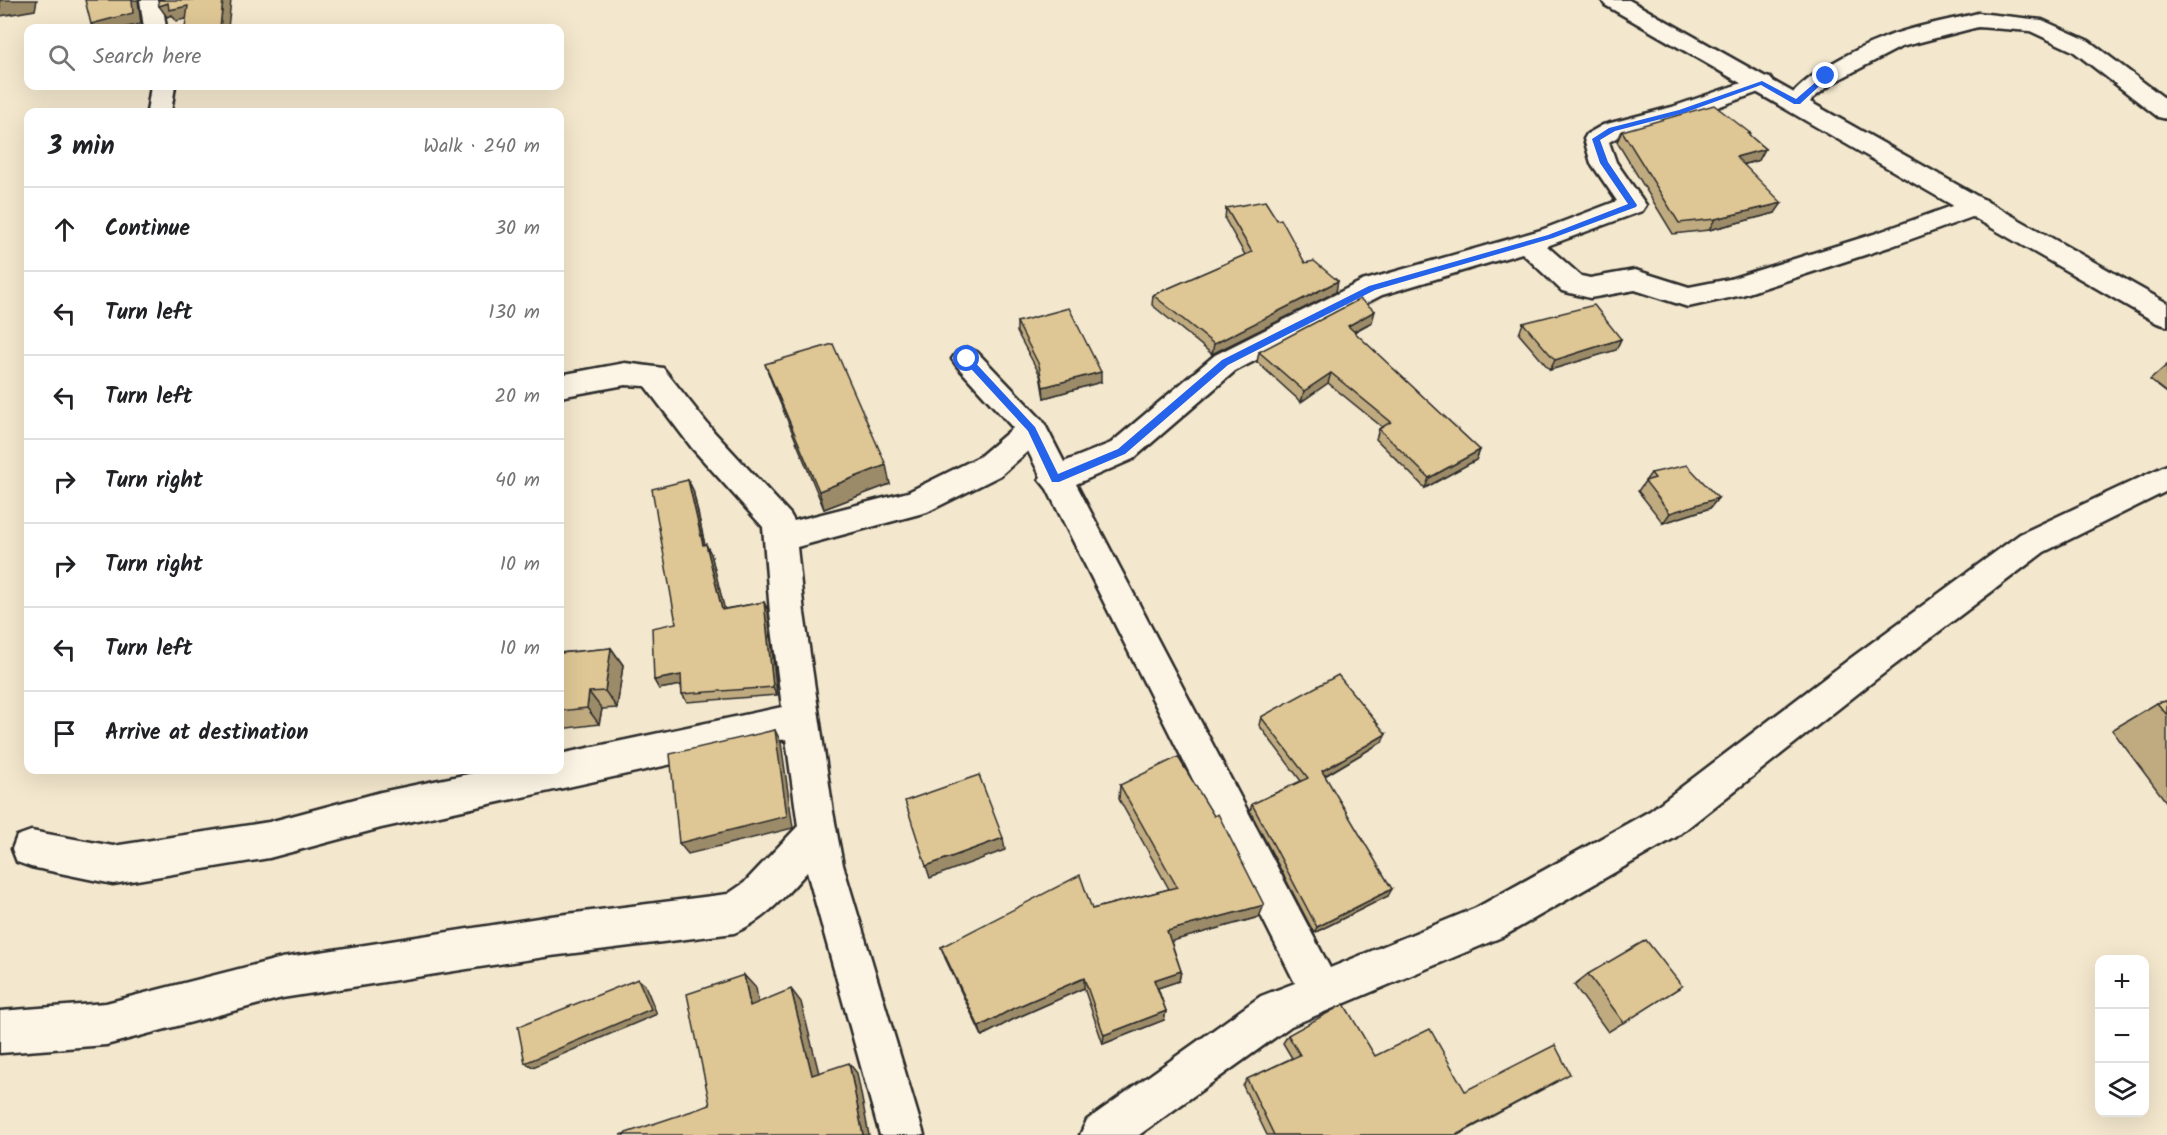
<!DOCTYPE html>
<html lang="en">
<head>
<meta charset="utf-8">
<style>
  :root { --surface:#fff; --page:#f2f2f2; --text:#202124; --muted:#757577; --line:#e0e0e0 }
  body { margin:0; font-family:Kalam,sans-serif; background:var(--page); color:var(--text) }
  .controls { position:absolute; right:18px; bottom:18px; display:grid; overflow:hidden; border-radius:12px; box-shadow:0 6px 24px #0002 }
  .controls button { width:54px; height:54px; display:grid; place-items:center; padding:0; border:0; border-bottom:2px solid var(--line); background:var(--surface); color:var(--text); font:30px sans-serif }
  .stop { position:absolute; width:18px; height:18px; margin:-14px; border:4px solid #2563eb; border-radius:50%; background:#fff }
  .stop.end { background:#2563eb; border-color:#fff; box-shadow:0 2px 6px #0008 }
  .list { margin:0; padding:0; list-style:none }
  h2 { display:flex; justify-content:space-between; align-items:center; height:78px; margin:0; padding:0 24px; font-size:26px }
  h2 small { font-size:20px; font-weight:400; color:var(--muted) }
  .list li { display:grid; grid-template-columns:39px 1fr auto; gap:18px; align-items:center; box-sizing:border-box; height:84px; padding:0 24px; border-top:2px solid var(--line) }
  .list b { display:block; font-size:22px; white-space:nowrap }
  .list em { font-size:20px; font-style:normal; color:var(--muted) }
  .icon { flex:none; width:33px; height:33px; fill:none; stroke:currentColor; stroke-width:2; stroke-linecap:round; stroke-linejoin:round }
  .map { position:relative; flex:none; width:2167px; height:1135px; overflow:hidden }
  .search { position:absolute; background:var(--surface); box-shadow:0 6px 24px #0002; left:24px; top:24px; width:540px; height:66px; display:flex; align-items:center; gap:15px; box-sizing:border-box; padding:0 21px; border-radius:12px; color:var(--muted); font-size:22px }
  .panel { position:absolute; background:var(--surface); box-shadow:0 6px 24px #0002; left:24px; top:108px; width:540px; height:666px; border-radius:12px }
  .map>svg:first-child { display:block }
</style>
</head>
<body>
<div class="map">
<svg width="2167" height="1135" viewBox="0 0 2167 1135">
  <rect width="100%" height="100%" fill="#f3e7cd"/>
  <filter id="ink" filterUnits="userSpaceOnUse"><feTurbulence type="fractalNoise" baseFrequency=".0167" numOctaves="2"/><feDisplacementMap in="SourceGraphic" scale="12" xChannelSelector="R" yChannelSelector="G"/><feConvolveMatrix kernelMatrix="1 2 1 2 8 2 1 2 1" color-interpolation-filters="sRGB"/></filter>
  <g filter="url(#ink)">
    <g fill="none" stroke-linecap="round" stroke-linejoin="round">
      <g stroke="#2b2b2b" stroke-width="5">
        <g id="street">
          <path d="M140,0h22l4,28h-22z"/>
          <path d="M1978,13l64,7 47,21 78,59v19l-9,-2 -85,-66 -43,-20 -52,-4 -77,20 -67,35 -22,17 -6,9 -9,2 -9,-2 -3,-5c19,-28 68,-53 99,-65 28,-12 64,-17 94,-25z"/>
          <path d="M1762,76l8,2 4,5 -4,5 -80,29 -69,18 -12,7 7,20 30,43 -4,6 -95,35 34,30 9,2 45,-8 54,17 41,-8 144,-45 103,-37 9,3 4,6 -4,6 -94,34 -150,49 -54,12 -53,-17 -45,8 -28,-7 -40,-38 -140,42 -147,76 -102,88 -57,25 254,484 146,-60 174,-97 201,-153 169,-124 147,-69v26l-123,61 -169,128 -199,157 -172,99 -213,90 -152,109h-59l7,-15 174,-124 34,-13 -248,-494 -8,-10 2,-2 -13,-26 -27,24 -74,37 -130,35 7,66 29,199 10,53 81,270h-44l-73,-263c-23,25 -42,48 -73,61l-183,23 -269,42 -176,47 -106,8v-42l106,-8 176,-45 269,-42 177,-22 16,-11 54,-57 -12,-87 -405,89 -112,30 -156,26 -82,-17 -14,-5 -5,-13 5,-13 14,-5 82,15 156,-24 112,-30 107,-22h72v-16l222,-47 -12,-94 -7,-86 -71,-79 -47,-62 -20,-1 -65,12v-22l65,-12 38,5 51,64 76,82 4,7 114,-29 71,-35 34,-29 -56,-62 -5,-7 5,-7 10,-4 10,4 66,69 21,41 47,-19 104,-88 147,-74 179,-51 76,-29 -26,-38 -7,-24 3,-5 16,-9 69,-18z"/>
          <path d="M151,86h24l-4,26h-24z"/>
        </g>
      </g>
      <g stroke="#2b2b2b" stroke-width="5">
        <path id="secondary" d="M1602,0h27l538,303v23l-10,-3 -552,-318z"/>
      </g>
      <use href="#street" fill="#fcf5e5" fill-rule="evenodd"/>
      <use href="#secondary" fill="#fcf5e5" fill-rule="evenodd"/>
    </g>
    <g fill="#c0ab80" stroke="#2b2b2b" stroke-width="1.5">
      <path d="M1622,131l128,2 -1,2 16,14 -6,11 -16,5 32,48 -66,17 -36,4 -56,-92z"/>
      <path d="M1226,208l51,12 28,43 31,29 -124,62 -60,-49 1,-10 92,-40 -20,-36z"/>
      <path d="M1017,322l84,60 -57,16 -4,-23 -23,-43z"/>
      <path d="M1372,322l-18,10 126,118 -4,10 -51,28 -49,-49 3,-10 3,-2 -54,-44 -27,19 -44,-40 2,-10z"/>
      <path d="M1523,323l98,16 -5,11 -66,20 -31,-36z"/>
      <path d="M765,364l125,120 -66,25 -52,-126z"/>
      <path d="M2167,365v28l-17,-13z"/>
      <path d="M1651,473l67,25 -8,10 -47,15 -25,-32z"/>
      <path d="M688,480l5,10 12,55 6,9 13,55 40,-7 4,9 9,84 -90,7 -5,-8 -1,-9 -22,4 -5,-9 22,-57z"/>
      <path d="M611,648l12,17 -6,43 -15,1 -3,15 -39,5v-76z"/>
      <path d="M2167,701v102l-55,-73 45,-27z"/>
      <path d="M1261,717l121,25 -57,34 63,120 -74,37 -64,-122 2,-7 49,-23 -42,-56z"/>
      <path d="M1120,785l139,132 -88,24 10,30 -2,10 -21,7 8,23 -2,9 -61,24 -19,-56 -70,31 -32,17 -37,-78 -4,-11 151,-38 77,-20 -50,-90z"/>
      <path d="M1588,974l94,12 -74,46 -34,-47z"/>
      <path d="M1288,1035l87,21 90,35 93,-10 -100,54h-191l-24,-49 4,-7 45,-21 -9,-15z"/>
    </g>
    <g fill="#9c8b68" stroke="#2b2b2b" stroke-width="1.5">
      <path d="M0,0h37l-2,10 -35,6z"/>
      <path d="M132,0h6l3,24 -18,4h-29l-3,-4z"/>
      <path d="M223,0h8l-3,28h-8z"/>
      <path d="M168,3l20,3 7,11 -19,4 -4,-6 -5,2 -8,-11z"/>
      <path d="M1765,149l-6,11 -29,8 6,-11z"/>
      <path d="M1782,203l-7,10 -66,17 6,-11z"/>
      <path d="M1338,281l-2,11 -124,62 2,-10z"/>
      <path d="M1375,311l-3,11 -27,14 3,-10z"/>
      <path d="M1621,339l-5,11 -66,20 5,-10z"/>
      <path d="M1101,372v10l-57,16 -1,-11z"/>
      <path d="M1331,373l-3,10 -27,19 3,-11z"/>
      <path d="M1480,450l-4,10 -51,28 4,-10z"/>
      <path d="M886,465l4,19 -66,25 -5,-18z"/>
      <path d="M688,480l5,10 14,65 -4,-10z"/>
      <path d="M1718,498l-8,10 -47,15 7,-10z"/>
      <path d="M706,544l5,10 16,65 -5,-9z"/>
      <path d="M764,602l4,9 9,84 -4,-8z"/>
      <path d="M611,648l12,17 -6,43 -12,-17z"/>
      <path d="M681,675l5,9 -27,5 -5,-9z"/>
      <path d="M589,692l13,17 -3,15 -12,-16z"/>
      <path d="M775,730l6,12 12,86 -105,26 -9,-11z"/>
      <path d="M1386,734l-4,8 -63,37 3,-8z"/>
      <path d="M1003,838l2,12 -75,28 -4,-12z"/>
      <path d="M1392,889l-4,7 -74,37 3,-6z"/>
      <path d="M1264,905l-5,12 -94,26 2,-12z"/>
      <path d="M1181,971l-2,10 -27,9 2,-10z"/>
      <path d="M744,975l12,13 5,29 -11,-11z"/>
      <path d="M1084,978v10l-70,31 -32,17 -3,-9 33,-18z"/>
      <path d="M638,979l7,6 12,29 -124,53 -8,-4z"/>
      <path d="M791,989l10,13 21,83 -10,-10z"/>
      <path d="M1166,1011l-2,9 -61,24 1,-9z"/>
      <path d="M849,1063l8,10 12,62h-6z"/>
    </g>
    <g fill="#dfc795" stroke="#2b2b2b" stroke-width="1.5">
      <path d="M85,0h47l1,13 -42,11z"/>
      <path d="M158,0h65l-3,28h-35l3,-22 -19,4 -1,-7 -9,3z"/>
      <path d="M1714,105l36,28 -2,1 17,15 -29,8 46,46 -67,16 -36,4 -57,-92z"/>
      <path d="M1265,201l12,19 4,-1 24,44 9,-2 24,20 -124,63 -61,-49 99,-43 -26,-44z"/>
      <path d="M1360,299l15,12 -27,15 132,124 -51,28 -50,-49 12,-7 -60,-49 -27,18 -45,-39z"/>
      <path d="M1594,305l27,34 -66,21 -32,-37z"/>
      <path d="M1069,308l32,64 -58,15 -4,-22 -22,-43z"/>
      <path d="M833,344l53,121 -67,26 -54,-127z"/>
      <path d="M1687,465l31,33 -48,15 -25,-32 10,-3 -4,-5z"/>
      <path d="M688,480l15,65 3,-1 16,66 42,-8 9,85 -91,7 -1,-19 -27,5 -2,-52 24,-5 -24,-134z"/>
      <path d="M611,648l-6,43 -16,1 -2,16 -27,3v-58z"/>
      <path d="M1338,675l48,59 -64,37 70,118 -75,38 -65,-123 56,-26 -47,-61z"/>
      <path d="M2167,701v14l-10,-12z"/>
      <path d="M775,730l12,86 -108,27 -9,-89z"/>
      <path d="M1178,757l36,59 4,-2 46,91 -97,26 14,40 -27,9 12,31 -62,24 -20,-57 -72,31 -33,18 -38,-80 139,-72 12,34 85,-22 -57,-102z"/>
      <path d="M979,775l24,63 -77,28 -21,-65z"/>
      <path d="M1646,940l36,46 -58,37 -36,-49z"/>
      <path d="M744,975l6,31 41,-17 21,86 37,-12 14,72h-243l90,-30 -23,-111z"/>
      <path d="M638,979l13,30 -126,54 -7,-36z"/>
      <path d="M1344,1004l31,52 55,-27 35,62 90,-46 15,29 -114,61h-182l-27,-56 53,-24 -12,-20z"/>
    </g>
  </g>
  <path fill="#2563eb" d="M1824,75l6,1 -30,28h-6l-33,-19 -77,28 -69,18 -15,9 8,22 29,43 -1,2 -83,31 -178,52 -147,75 -103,89 -66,28h-7l-24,-51 -66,-72 8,-2 65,70 23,47 60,-25 104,-89 147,-74 179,-51 80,-31 -28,-41 -8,-24 17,-11 70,-18 83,-29 34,18z"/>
</svg>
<div class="controls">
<button>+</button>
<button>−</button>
<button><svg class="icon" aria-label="layers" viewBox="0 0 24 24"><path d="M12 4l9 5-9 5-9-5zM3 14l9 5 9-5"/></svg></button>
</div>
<div class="stop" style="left:967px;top:359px"></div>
<div class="stop end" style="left:1826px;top:76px"></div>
<div class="search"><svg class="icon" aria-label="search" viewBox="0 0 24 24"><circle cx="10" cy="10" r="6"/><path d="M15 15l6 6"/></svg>Search here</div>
<section class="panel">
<h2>3 min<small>Walk · 240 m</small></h2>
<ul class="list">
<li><svg class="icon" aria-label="ahead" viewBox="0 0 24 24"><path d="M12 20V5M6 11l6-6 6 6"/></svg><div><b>Continue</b></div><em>30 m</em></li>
<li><svg class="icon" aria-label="left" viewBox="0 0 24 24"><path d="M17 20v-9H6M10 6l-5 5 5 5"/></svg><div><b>Turn left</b></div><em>130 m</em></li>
<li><svg class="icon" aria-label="left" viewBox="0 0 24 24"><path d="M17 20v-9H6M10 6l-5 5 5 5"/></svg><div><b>Turn left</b></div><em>20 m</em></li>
<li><svg class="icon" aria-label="right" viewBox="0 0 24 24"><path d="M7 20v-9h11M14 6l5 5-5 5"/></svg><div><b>Turn right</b></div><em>40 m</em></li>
<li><svg class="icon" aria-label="right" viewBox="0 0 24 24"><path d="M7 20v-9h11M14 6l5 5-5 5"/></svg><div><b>Turn right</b></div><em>10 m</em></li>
<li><svg class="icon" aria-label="left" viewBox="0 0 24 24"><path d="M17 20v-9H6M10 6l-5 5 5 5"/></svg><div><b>Turn left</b></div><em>10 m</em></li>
<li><svg class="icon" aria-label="arrive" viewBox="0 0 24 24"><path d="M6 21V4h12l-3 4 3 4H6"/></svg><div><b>Arrive at destination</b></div></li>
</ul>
</section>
</div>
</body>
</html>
